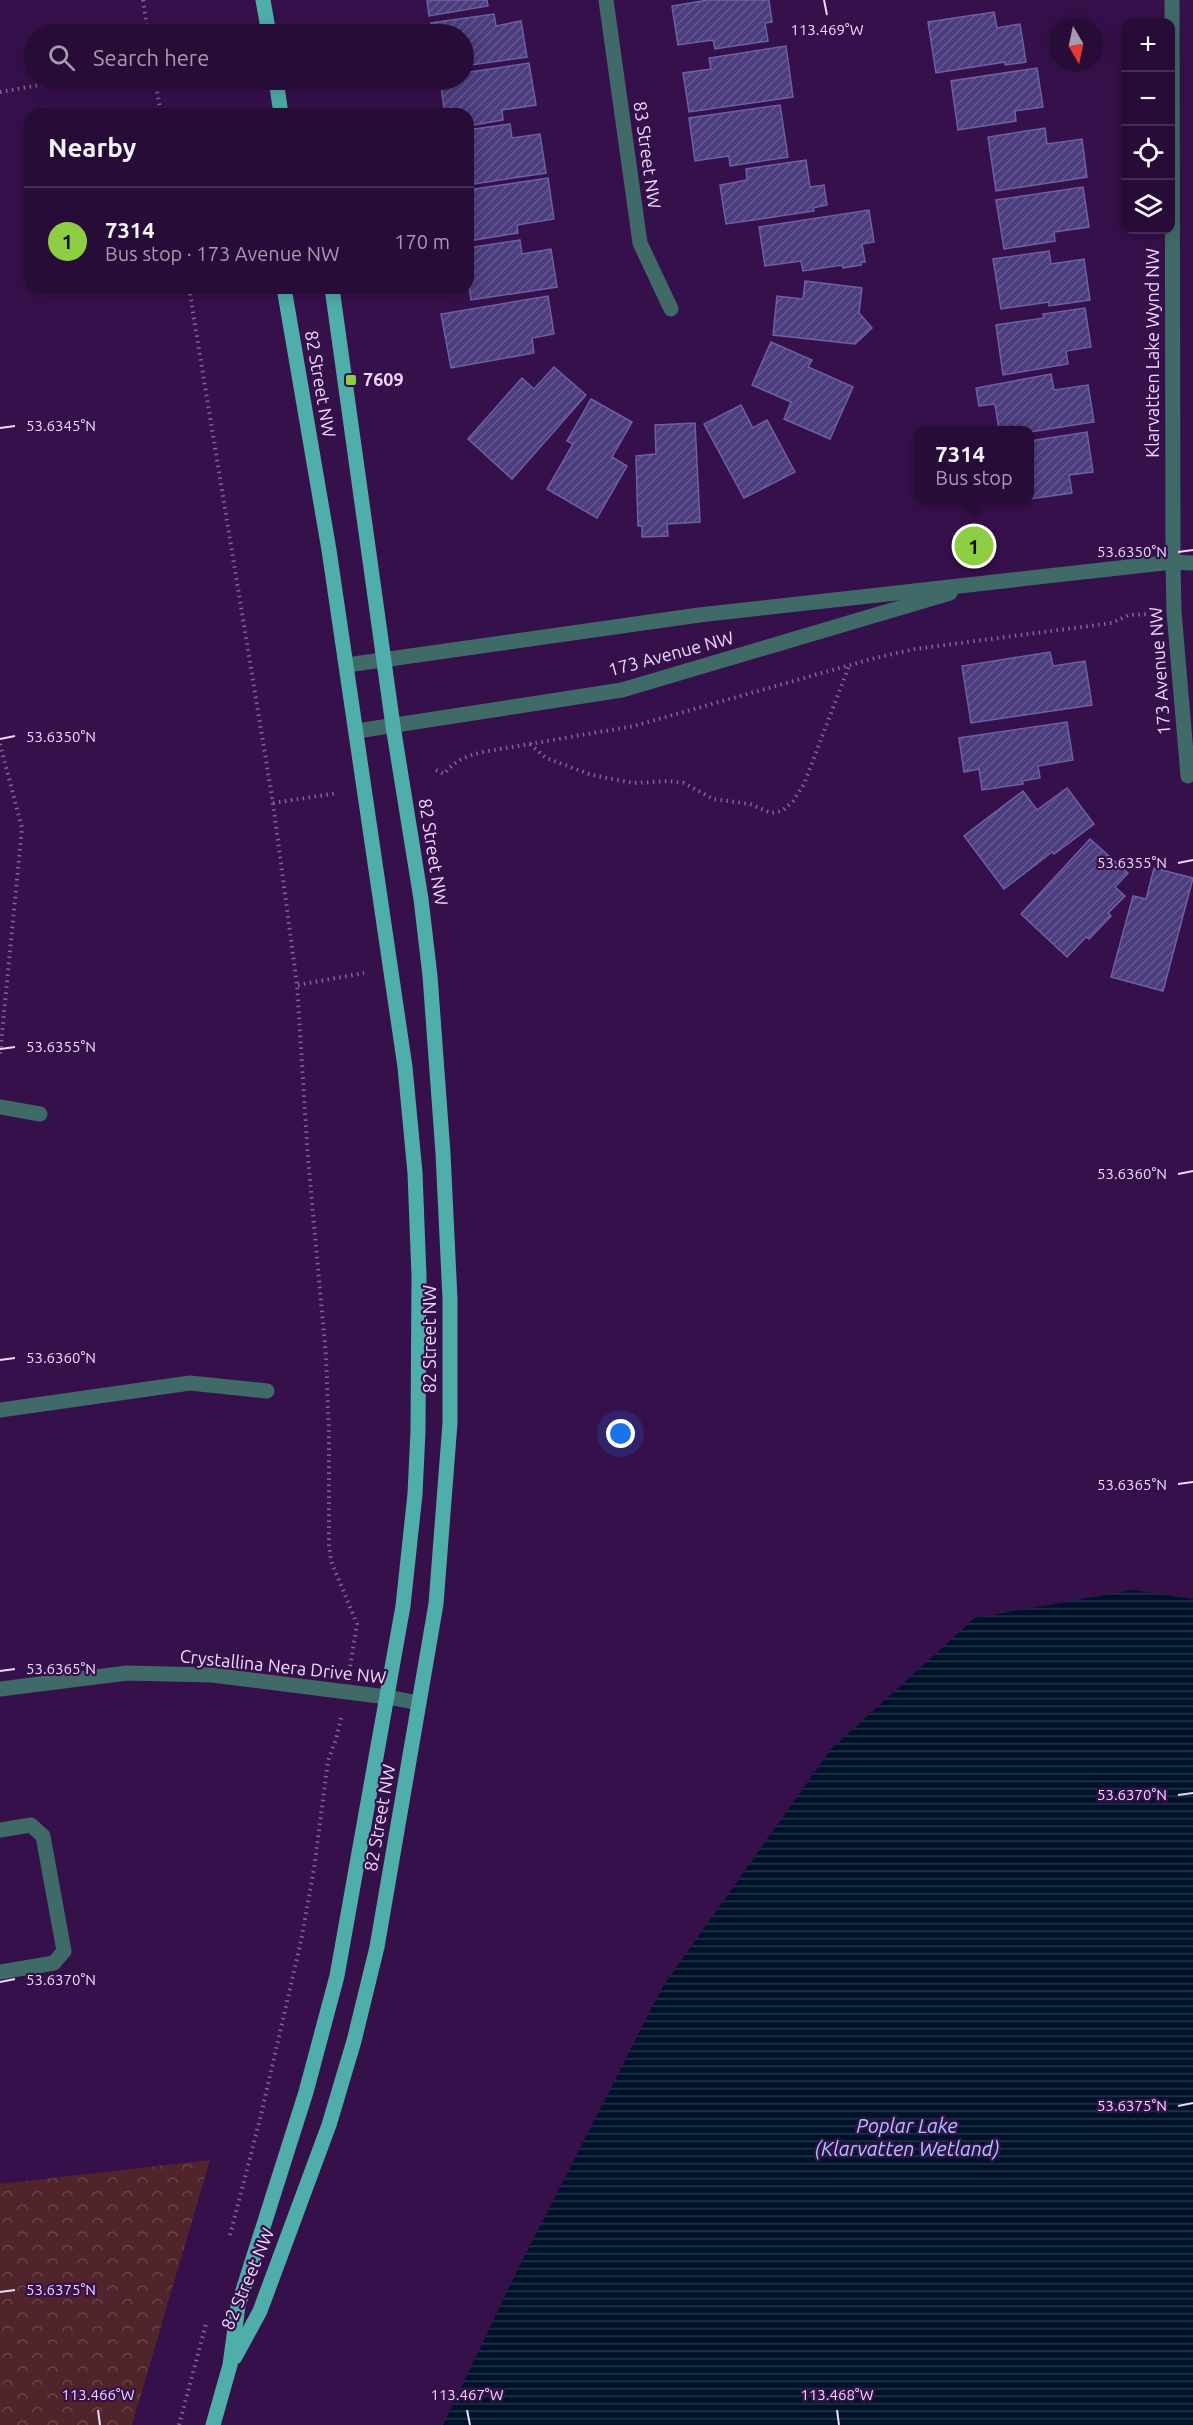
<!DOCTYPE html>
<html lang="en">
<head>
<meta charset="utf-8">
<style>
  :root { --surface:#280c38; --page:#301540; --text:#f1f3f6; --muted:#a59bae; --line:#442c53; --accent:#8ece43 }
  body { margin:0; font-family:Ubuntu,sans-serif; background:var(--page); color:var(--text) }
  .controls { position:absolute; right:18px; top:18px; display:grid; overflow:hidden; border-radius:12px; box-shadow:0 3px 15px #0003 }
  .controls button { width:54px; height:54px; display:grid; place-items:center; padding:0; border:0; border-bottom:2px solid var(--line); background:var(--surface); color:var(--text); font:30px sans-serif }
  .compass { position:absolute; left:1049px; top:18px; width:54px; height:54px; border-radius:50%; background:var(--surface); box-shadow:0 3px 15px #0003; rotate:171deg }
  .you { position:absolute; left:621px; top:1434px; width:21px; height:21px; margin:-15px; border:4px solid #fff; border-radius:50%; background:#1a73e8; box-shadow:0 0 0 9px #1a73e833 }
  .badge { display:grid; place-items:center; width:39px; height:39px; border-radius:50%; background:var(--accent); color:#111; font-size:20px; font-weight:700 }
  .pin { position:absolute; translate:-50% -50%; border:3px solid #fff; box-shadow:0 2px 6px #0006 }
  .popup { position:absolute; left:914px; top:426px; width:120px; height:78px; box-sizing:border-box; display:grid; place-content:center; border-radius:12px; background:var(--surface); filter:drop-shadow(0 2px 4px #0005); font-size:20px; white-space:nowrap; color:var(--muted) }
  .popup b { font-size:22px; color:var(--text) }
  .popup::after { content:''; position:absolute; left:50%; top:100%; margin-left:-12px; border:12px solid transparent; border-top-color:var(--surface) }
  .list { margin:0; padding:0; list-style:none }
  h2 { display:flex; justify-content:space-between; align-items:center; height:78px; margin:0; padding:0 24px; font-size:26px }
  h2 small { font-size:20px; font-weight:400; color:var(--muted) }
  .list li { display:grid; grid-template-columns:39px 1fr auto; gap:18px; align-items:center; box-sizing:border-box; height:108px; padding:0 24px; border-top:2px solid var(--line) }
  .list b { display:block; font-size:22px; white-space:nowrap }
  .list p { margin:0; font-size:20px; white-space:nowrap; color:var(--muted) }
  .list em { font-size:20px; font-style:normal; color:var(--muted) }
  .icon { flex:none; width:33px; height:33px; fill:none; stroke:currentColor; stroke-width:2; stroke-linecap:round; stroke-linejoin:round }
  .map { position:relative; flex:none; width:1193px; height:2425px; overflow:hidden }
  .search { position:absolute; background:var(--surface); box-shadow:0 3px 15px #0003; left:24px; top:24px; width:450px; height:66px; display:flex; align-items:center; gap:15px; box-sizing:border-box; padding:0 21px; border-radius:33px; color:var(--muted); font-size:22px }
  .panel { position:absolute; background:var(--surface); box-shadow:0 3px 15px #0003; left:24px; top:108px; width:450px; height:186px; border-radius:18px }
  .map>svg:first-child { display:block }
</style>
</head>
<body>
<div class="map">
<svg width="1193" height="2425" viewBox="0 0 1193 2425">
  <defs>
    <pattern id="forest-crowns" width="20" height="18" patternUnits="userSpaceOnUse" patternTransform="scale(1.5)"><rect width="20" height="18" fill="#51242b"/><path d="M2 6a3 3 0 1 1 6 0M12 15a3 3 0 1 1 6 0" fill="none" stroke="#6a434b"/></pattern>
    <pattern id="water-rules" width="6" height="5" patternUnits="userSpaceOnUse" patternTransform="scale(1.5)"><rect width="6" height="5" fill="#001229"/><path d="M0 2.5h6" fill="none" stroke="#253449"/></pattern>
    <pattern id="building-hatch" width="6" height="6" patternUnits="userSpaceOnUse" patternTransform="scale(1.5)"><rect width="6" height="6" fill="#4b3d7d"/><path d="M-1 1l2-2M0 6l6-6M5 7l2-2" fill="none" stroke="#655890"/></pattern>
  </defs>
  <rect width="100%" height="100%" fill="#36104b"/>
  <path fill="url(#forest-crowns)" d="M210,2160l-78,265h-132v-241z"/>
  <path fill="url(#water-rules)" d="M1132,1590l61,9v826h-750l70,-146 150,-293 168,-237 144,-131z"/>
  <g fill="url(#building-hatch)" stroke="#6d60a5" stroke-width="1.5">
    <path d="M427,0h60l1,6 -59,10z"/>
    <path d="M708,0h61l3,22 -7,1 3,18 -53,8 -2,-9 -35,5 -6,-39z"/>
    <path d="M994,12l3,16 23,-4 6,38 -21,3v-3l-69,11 -8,-51z"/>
    <path d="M494,14l2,12 25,-5 6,36 -63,9v-32h-31l-2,-11z"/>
    <path d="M786,46l7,51 -104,15 -6,-39 28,-4 -2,-11z"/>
    <path d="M529,63l7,42 -34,5 1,10 -35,6v-12h-23l-5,-34h24v-7z"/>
    <path d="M1037,68l6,39 -28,4 1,10 -58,9 -7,-49z"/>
    <path d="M780,105l8,52 -58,9 -1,-10 -34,5 -6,-43z"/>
    <path d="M510,124l2,14 28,-4 6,39 -78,12v-55z"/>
    <path d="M1045,128l2,16 35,-5 5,38 -91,14 -8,-54z"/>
    <path d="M806,160l4,27 14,-2 3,20 -14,3 1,3 -88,13 -6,-39 27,-5 -1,-11z"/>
    <path d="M548,178l6,41 -37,6 1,8 -50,8v-51z"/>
    <path d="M1083,187l6,40 -35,5 1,9 -51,8 -8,-49z"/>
    <path d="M869,210l5,32 -12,2 3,18h-4v3l-18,3 -1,-3 -39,6 -2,-10 -36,5 -6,-39z"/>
    <path d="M520,240l2,14 29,-5 6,38 -86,13 -3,-21v-31z"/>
    <path d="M1049,251l2,13 33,-5 6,41 -41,6v-4l-48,7 -8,-50z"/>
    <path d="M805,281l57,7 -3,25 13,15 -17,16 -82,-9 4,-39 26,3z"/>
    <path d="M548,296l6,38 -22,4 2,15 -83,15 -10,-54z"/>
    <path d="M1085,308l6,39 -25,4 2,13 -65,11 -7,-50 48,-7 -1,-4z"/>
    <path d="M771,342l41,18 -4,7 45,20 -23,52 -46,-20 7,-17 -39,-17z"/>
    <path d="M554,367l32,28 -74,84 -44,-40 54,-61 12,11z"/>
    <path d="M1051,374l3,16 34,-5 6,37 -64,10 -31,-2 -4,-26 -16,2 -3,-18z"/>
    <path d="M591,399l41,23 -20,35 15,9 -30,52 -50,-29 26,-45 -6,-3z"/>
    <path d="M741,405l12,23 14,-8 28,52 -51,26 -40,-74z"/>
    <path d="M695,423l5,99 -33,2 1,12 -26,1v-11h-4l-2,-70 20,-2 -1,-29z"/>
    <path d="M1087,432l6,40 -24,3 3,18 -42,6v-58z"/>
    <path d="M1050,652l3,14 32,-5 7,44 -121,18 -9,-57z"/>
    <path d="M1067,722l6,38 -35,6 2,12 -18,3 1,3 -41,6 -3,-21 -15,3 -5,-34z"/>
    <path d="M1067,788l27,36 -40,30 -2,-2 -48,37 -40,-53 59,-45 14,19z"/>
    <path d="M1090,839l38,34 -13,14 10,9 -17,17 3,3 -22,23 -3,-2 -19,20 -46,-43z"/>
    <path d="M1154,868l39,10 -30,113 -52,-14 22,-81 13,3z"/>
  </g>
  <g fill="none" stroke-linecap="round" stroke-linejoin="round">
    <g stroke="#836495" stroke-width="4" stroke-dasharray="1.5 4.5" stroke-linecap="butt">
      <path d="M143,0l5,34"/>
      <path d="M155,80l6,34"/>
      <path d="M0,92l68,-12"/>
      <path d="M189,288l84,515 24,182 11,173 18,198 3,79v110l2,16 26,63 -7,43"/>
      <path d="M0,744l22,84 -22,226"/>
      <path d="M530,744l16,14 46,17 41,8 36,-2 15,2 29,16 37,5 21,9 11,-2 11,-10 11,-17 45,-118"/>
      <path d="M436,770l8,4c11,-14 23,-18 39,-22l151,-26 241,-68 40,-9 197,-26 17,-8 20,-1"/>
      <path d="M273,803l65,-10"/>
      <path d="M298,985l66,-12"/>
      <path d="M230,2235l30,-116 41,-178 13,-72 14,-108 8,-22 5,-21"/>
      <path d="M179,2425l27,-101"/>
    </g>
    <g stroke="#406a68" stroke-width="15">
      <path d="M606,0l34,243 31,66"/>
      <path d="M1172,0l1,562 1,50 14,164"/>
      <path d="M347,665l352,-50 474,-53 20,1"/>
      <path d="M357,731l265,-41 328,-97"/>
      <path d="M0,1107l40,7"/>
      <path d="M0,1410l190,-27 77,8"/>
      <path d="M0,1689l127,-16 85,2 175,22 32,6"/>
      <path d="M0,1830l31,-5 12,11 21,115 -10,12 -54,9"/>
    </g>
    <g stroke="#4faea9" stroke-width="15">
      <path d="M263,0l6,34"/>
      <path d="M276,80l5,34"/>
      <path d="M235,2357l25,-46 69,-186 25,-84 23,-94 59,-343 14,-181v-124l-7,-146 -13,-177 -9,-77 -28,-173 -61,-438"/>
      <path d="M213,2425l17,-60 8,-59 68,-214 31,-116 66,-370 12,-112 3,-63 1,-155 -4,-103 -10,-106 -76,-517 -45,-262"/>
    </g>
  </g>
  <path fill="none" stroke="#ecd8fb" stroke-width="2" d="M824,0l3,15M0,428l15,-2M1178,552l15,-2M0,739l15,-3M1178,863l15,-3M0,1049l15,-2M1178,1174l15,-3M0,1360l15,-2M1178,1484l15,-2M0,1671l15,-2M1178,1795l15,-2M0,1982l15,-3M1178,2106l15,-3M0,2292l15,-2M98,2410l2,15M467,2410l3,15M837,2410l2,15"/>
  <rect fill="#8ece43" stroke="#36104b" stroke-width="2" x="345" y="374" width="12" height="12" rx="3"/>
  <g text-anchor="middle" stroke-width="4.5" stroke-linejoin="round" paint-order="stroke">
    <g font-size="18" fill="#ecd8fb" stroke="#36104b">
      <text transform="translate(647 155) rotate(82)" y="6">83 Street NW</text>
      <text transform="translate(1153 353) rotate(-90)" y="6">Klarvatten Lake Wynd NW</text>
      <text transform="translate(320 384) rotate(80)" y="6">82 Street NW</text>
      <text transform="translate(671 654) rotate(-15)" y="6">173 Avenue NW</text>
      <text transform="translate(1160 671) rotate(-94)" y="6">173 Avenue NW</text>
      <text transform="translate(433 852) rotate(81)" y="6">82 Street NW</text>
      <text transform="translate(430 1339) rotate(-90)" y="6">82 Street NW</text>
      <text transform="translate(283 1667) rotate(6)" y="6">Crystallina Nera Drive NW</text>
      <text transform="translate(380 1818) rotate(-80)" y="6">82 Street NW</text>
      <text transform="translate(248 2279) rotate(-67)" y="6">82 Street NW</text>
    </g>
    <g font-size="18" font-weight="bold" fill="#ecd8fb" stroke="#36104b" text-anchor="start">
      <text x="363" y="386">7609</text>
    </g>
    <g font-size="20" font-style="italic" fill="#a2caf6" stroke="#36104b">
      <text x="907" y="2133">Poplar Lake<tspan x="907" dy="23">(Klarvatten Wetland)</tspan></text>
    </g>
  </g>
  <g font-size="15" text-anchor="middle" fill="#ecd8fb" stroke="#36104b" stroke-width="4.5" stroke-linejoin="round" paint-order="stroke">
    <text x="827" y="35">113.469°W</text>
    <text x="61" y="431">53.6345°N</text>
    <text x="1132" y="557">53.6350°N</text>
    <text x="61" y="742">53.6350°N</text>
    <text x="1132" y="868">53.6355°N</text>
    <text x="61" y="1052">53.6355°N</text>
    <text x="1132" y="1179">53.6360°N</text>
    <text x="61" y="1363">53.6360°N</text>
    <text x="1132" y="1490">53.6365°N</text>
    <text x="61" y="1674">53.6365°N</text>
    <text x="1132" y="1800">53.6370°N</text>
    <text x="61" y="1985">53.6370°N</text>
    <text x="1132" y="2111">53.6375°N</text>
    <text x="61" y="2295">53.6375°N</text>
    <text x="98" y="2400">113.466°W</text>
    <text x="467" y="2400">113.467°W</text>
    <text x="837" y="2400">113.468°W</text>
  </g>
</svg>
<div class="controls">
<button>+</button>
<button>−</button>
<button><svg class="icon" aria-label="locate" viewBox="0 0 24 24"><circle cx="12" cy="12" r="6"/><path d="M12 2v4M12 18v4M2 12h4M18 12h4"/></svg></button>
<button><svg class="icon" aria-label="layers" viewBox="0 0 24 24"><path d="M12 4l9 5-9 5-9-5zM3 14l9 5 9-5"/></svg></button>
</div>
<svg class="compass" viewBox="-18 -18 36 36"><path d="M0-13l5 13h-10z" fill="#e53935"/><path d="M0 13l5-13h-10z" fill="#a59bae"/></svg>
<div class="you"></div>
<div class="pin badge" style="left:974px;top:546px">1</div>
<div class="popup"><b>7314</b>Bus stop</div>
<div class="search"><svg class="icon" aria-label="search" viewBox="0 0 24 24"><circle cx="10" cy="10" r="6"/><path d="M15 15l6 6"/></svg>Search here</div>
<section class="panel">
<h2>Nearby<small></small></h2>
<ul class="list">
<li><span class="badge">1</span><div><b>7314</b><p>Bus stop · 173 Avenue NW</p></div><em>170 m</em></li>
</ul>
</section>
</div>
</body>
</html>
